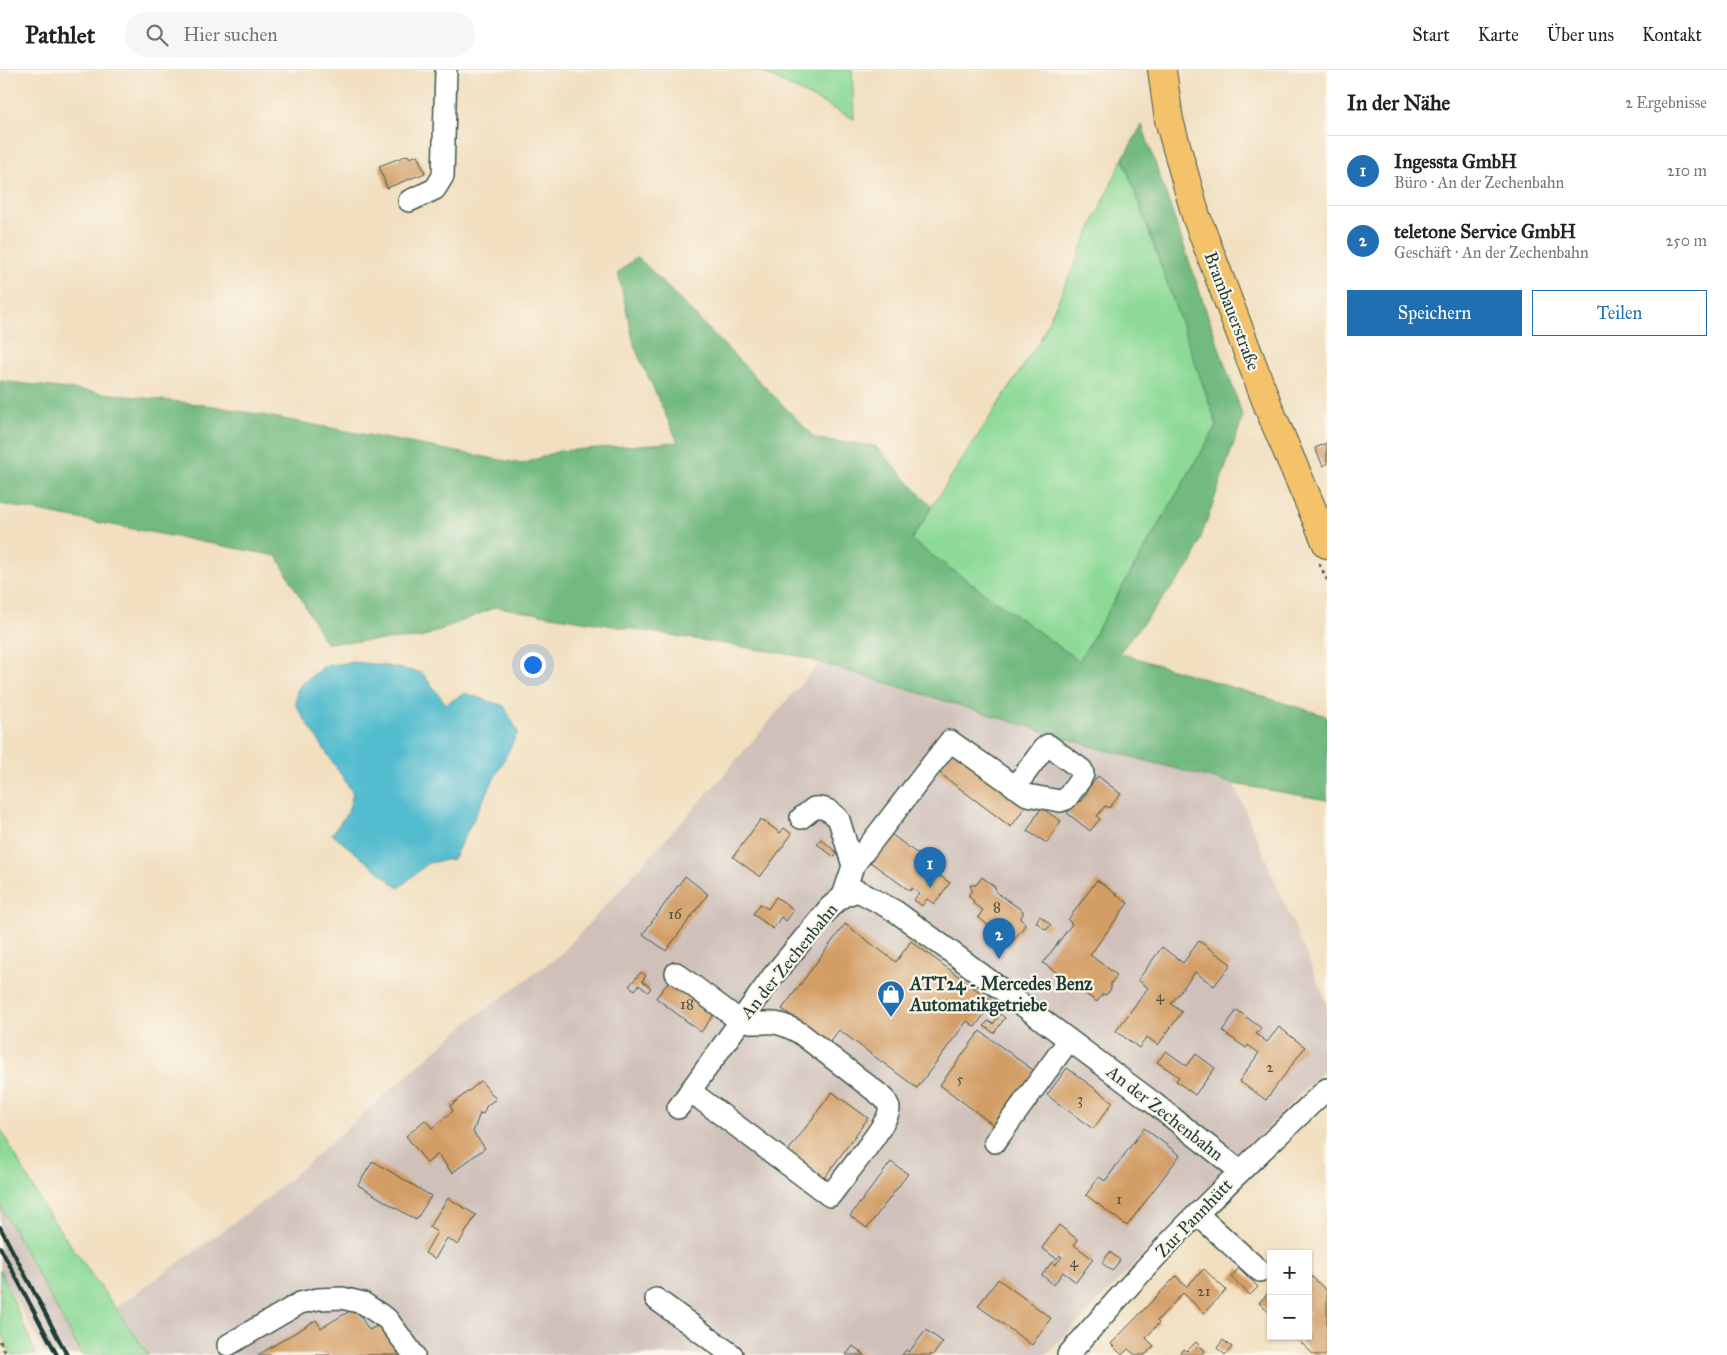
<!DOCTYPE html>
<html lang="de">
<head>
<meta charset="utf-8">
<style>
  :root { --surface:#fff; --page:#f6f6f6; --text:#222; --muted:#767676; --line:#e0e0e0; --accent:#1f6fb2 }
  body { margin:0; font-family:"IM FELL Great Primer",serif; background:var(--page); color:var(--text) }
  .controls { position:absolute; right:15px; bottom:15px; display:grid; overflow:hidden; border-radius:0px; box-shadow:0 1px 4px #0004 }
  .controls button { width:45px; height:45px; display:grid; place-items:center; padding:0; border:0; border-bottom:1px solid var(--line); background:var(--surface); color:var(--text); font:25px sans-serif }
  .you { position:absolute; left:532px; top:594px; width:18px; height:18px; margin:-12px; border:4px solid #fff; border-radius:50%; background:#1a73e8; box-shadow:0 0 0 8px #1a73e833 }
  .badge { display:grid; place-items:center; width:32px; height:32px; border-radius:50%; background:var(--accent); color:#fff; font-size:16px; font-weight:700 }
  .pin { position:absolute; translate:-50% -41px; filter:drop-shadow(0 1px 2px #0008) }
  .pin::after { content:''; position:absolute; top:26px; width:18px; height:15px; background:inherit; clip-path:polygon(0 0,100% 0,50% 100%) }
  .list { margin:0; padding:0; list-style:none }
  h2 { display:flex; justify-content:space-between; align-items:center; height:65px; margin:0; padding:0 20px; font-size:21px }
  h2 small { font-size:16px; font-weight:400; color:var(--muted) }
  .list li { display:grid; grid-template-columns:32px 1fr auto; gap:15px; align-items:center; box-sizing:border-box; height:70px; padding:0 20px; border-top:1px solid var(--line) }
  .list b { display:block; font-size:19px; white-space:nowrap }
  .list p { margin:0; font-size:16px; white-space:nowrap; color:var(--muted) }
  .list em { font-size:16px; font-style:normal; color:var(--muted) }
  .actions { display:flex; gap:10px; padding:15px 20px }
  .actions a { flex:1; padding:11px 0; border:1px solid var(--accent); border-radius:0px; text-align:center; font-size:18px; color:var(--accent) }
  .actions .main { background:var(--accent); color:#fff }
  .icon { flex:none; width:28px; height:28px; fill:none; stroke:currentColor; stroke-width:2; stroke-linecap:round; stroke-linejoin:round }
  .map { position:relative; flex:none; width:1327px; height:1285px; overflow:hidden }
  header { display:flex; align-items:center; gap:30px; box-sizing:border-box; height:70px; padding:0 25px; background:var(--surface); border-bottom:1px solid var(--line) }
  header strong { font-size:24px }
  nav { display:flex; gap:28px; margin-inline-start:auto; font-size:18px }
  .search { width:350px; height:45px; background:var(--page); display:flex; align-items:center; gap:12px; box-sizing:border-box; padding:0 18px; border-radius:28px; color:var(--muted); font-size:19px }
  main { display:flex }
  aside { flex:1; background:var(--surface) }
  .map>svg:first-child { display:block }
</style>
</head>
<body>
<header>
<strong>Pathlet</strong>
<div class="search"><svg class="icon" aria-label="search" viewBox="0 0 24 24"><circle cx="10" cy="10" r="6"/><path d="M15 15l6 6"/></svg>Hier suchen</div>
<nav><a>Start</a><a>Karte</a><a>Über uns</a><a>Kontakt</a></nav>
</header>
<main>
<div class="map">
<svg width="1327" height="1285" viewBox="0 0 1327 1285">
  <rect width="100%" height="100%" fill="#fbf7ec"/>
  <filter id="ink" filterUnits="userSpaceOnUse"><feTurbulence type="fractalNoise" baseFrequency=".02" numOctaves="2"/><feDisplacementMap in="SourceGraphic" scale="10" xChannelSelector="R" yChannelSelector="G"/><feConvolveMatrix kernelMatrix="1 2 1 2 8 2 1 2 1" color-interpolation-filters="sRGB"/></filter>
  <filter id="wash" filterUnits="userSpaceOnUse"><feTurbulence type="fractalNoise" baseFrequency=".0096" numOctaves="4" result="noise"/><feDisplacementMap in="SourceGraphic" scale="20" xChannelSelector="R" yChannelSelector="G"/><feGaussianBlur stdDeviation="1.12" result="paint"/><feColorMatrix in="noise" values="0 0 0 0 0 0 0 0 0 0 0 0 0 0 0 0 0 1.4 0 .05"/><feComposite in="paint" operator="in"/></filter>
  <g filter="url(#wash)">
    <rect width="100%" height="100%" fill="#f1dfbf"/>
    <g fill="#cfc1ba">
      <path d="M820,592l278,86 136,36 93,220v63l-281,288h-897l-33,-47 153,-111 200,-176 91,-66 154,-169z"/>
      <path d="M0,1135l15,28 67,122h-36l-46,-85z"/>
    </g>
    <g fill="#8dda97" stroke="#568c66">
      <path d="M758,0h94l2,49z"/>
      <path d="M1123,88l94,267 -138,236 -169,-121 130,-200z"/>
      <path d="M0,1058l45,81 104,146h-67l-82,-150z"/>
      <path d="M0,1200l4,8 32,77h-24l-12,-26z"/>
    </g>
    <path fill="#72ba80" stroke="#487c5a" d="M1142,55l101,292 -51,146 -73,90 208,63v84l-93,-16 -136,-36 -299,-92 -303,-49 -75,31 -95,5 -49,-87 -277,-52v-123l214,25 308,58 37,-13 119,-9 -43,-94 -17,-75 19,-17 179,183 59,7 57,61 -21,33 168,121 138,-236 -94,-267z"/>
    <path fill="#52bcce" stroke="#387c81" d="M353,592l29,3 40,8 24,31 19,-11 39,13 14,26 -65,127 -25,4 -29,25 -67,-54 16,-22 5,-19 -57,-87 1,-18 27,-22z"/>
    <g id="blocks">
      <g fill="#d39e66">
        <path d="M408,85l2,3 7,-3 8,18 -38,15 -8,-22z"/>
        <path d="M1327,373v21l-4,2 -8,-18z"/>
        <path d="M955,679l73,54 -17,24 -73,-55z"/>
        <path d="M1098,706l23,18 -12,14 -4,-2 -8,10 3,3 -10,12 -23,-18 11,-13 2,2 8,-11 -1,-1z"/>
        <path d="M1041,738l20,13 -14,22 -20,-12z"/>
        <path d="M761,749l19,14 4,-5 8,6 -32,43 -27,-20z"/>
        <path d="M887,761l44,33 -3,3 22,16 -16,21 -7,-5 -5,7 -8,-6 5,-7 -7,-5 -2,3 -44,-32z"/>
        <path d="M821,769l16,14 -3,4 -17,-13z"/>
        <path d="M685,806l23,18 -42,57 -23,-17z"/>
        <path d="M982,807l13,10 1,5 27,19v3l-3,5 4,3 1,3 -12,16 -7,2 -4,-4 -4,1 -10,-7 -1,-5 2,-2 -11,-9 5,-7 -11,-7 2,-2 -5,-4v-3l3,-3 -2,-6h6z"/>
        <path d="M1097,810l31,23 -38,52 27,20 -6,8v6l-4,5 -5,1 -5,7 -17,-12 -3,2 -4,-3 1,-4 -31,-22 29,-39 -4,-4z"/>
        <path d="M776,827l18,13 -8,11 -5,-4 -8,12 -20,-15 7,-10 8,5z"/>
        <path d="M1040,846l11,9 -5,5 -10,-8z"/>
        <path d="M845,854l51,38 15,-21 82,61 -18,25 -8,-6 -50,67 -78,-58 -10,13 -47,-34z"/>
        <path d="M1199,871l32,23 -17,22 -19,-14 -24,32 11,8 -24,33 -11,-8 -8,11 -23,-17 32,-43 -10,-8 24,-33 21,16z"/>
        <path d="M641,902l5,4 -4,5 9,7 -3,4 -9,-7 -4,5 -6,-4z"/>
        <path d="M673,906l45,33 -17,23 -45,-34z"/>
        <path d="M1237,940l24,18 -5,6 11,8 12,-15 26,20 -39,53 -27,-19 20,-28 -11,-8 -2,3 -24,-17z"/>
        <path d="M1000,944l5,4 -11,15 -10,-7 4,-5 5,3z"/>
        <path d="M980,961l54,40 -34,59 -60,-45z"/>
        <path d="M1166,981l21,15 9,-12 19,14 -20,27 -19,-14 3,-4 -22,-15z"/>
        <path d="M1067,998l46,34 -20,27 -46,-34z"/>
        <path d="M481,1011l15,18 -9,6 -4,9 -3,-1 -7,19 12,16 -33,25 -14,-19 -11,9 -21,-27 19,-16 7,8 21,-17 -3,-5z"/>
        <path d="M832,1022l36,26 -46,63 -36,-27z"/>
        <path d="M1144,1058l36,27 -53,71 -41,-31 13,-18 6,4z"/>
        <path d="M373,1091l58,35 -15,24 -58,-35z"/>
        <path d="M891,1092l17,12 -41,54 -17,-12z"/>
        <path d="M448,1128l28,17 -18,30 -11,-7 -12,21 -10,-6 12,-21 -8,-5z"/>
        <path d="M1059,1155l19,15 -4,5 19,14 -17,23 -13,-10 -9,13 -12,-10 10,-13 3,3 7,-8 -2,-2 -3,4 -15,-11z"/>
        <path d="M1110,1182l10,8 -8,11 -10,-8z"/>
        <path d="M1239,1198l19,19 -8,8 -19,-18z"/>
        <path d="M1204,1199l22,21 -22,23 -21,-20 -26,28 2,2 -13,15 8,8 -9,9h-10l-7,-6 -6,6 -11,-11 65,-68 10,11z"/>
        <path d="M1308,1203l19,18v64h-13l-20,-19h14z"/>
        <path d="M998,1209l53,39 -19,27 -54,-39z"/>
        <path d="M1271,1220v24l-12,-11z"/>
        <path d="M355,1238l14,22 12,-6 19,31h-142l58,-35 5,8z"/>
        <path d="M926,1260l17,12 -10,13h-31l4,-5 3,2z"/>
        <path d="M1223,1270l9,7 -7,8 -8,-7z"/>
        <path d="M1196,1272l9,9 -4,4h-22l5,-6 3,2z"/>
        <path d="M853,1276l12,9h-19z"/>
      </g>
    </g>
  </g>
  <g filter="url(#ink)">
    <use href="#blocks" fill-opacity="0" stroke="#3e5549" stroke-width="1"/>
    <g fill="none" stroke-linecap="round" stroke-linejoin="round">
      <g stroke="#3e5549" stroke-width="24">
        <g id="minor">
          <path d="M409,131l26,-12 8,-13 3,-106"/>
          <path d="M801,748l13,-10c11,-1 18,3 25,12l14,46"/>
          <path d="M843,826l10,-30 97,-125 77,54 33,6 6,-2 14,-19 3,-6 -1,-4 -34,-25 -4,3 -29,39"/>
          <path d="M676,903l64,48"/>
          <path d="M690,1021l140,105c10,-14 60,-74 59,-87 0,-4 -3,-8 -5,-11l-84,-65c-9,-5 -16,-9 -26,-10 -14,-1 -20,3 -32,-5"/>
          <path d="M678,1038l94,-131 58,-70 13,-11 15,-5 37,20 63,46 193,144 89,70"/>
          <path d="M995,1072l74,-102"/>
          <path d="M1197,1144l63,57"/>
          <path d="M656,1229l76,56"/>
          <path d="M228,1275l72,-42 18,-4 24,-1 21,5 24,16 27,36"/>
          <path d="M1068,1285c32,-36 63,-72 96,-107 52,-55 108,-107 163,-159"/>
        </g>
      </g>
      <g stroke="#3e5549" stroke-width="30">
        <path id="major" d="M1162,0l7,50 27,96 74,195 57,133"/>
      </g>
      <g stroke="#3e5549" stroke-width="2.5" stroke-dasharray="4 4" stroke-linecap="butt">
        <path d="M1319,493l8,17"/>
        <path d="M0,1271l6,14"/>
      </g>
      <use href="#minor" stroke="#fff" stroke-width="21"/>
      <use href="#major" stroke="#f3c26a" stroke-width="28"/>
      <g stroke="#1f3d34" stroke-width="4">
        <path d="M0,1157l67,128"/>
        <path d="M0,1177l57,108"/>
      </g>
    </g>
  </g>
  <defs>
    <g id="shop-pin" transform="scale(1.4375)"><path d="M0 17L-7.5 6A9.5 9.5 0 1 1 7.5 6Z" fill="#1f6fb2" stroke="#fbf7ec"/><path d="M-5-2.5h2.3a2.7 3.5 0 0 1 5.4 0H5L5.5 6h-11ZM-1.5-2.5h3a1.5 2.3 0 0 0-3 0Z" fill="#fff"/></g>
  </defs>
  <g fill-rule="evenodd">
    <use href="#shop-pin" x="891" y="924"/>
  </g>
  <g text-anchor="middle" stroke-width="4.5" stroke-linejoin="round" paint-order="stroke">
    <g font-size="15" fill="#4c5540">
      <text x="997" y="842">8</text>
      <text x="675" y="849">16</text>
      <text x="1160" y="931">4</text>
      <text x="687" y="939">18</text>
      <text x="1270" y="1002">2</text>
      <text x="960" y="1014">5</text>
      <text x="1080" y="1034">3</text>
      <text x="1119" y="1134">1</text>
      <text x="1074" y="1197">4</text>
      <text x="1204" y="1226">21</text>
    </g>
    <g font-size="18" fill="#1f3d34" stroke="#fbf7ec">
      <text transform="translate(1232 241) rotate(69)" y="6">Brambauerstraße</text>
      <text transform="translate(789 891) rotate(-51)" y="6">An der Zechenbahn</text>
      <text transform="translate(1165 1043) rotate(38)" y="6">An der Zechenbahn</text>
      <text transform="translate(1194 1148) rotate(-46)" y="6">Zur Pannhütt</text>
    </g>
    <g font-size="18" font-weight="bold" fill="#1f3d34" stroke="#fbf7ec" text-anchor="start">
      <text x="910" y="920">ATT24 - Mercedes Benz<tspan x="910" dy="21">Automatikgetriebe</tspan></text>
    </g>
  </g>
</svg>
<div class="controls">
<button>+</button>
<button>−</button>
</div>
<div class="you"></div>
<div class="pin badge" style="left:930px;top:818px">1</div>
<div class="pin badge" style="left:999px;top:889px">2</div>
</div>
<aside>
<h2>In der Nähe<small>2 Ergebnisse</small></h2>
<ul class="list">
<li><span class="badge">1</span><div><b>Ingessta GmbH</b><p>Büro · An der Zechenbahn</p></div><em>210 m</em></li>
<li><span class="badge">2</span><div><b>teletone Service GmbH</b><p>Geschäft · An der Zechenbahn</p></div><em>250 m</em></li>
</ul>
<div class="actions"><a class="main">Speichern</a><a>Teilen</a></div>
</aside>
</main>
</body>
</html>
